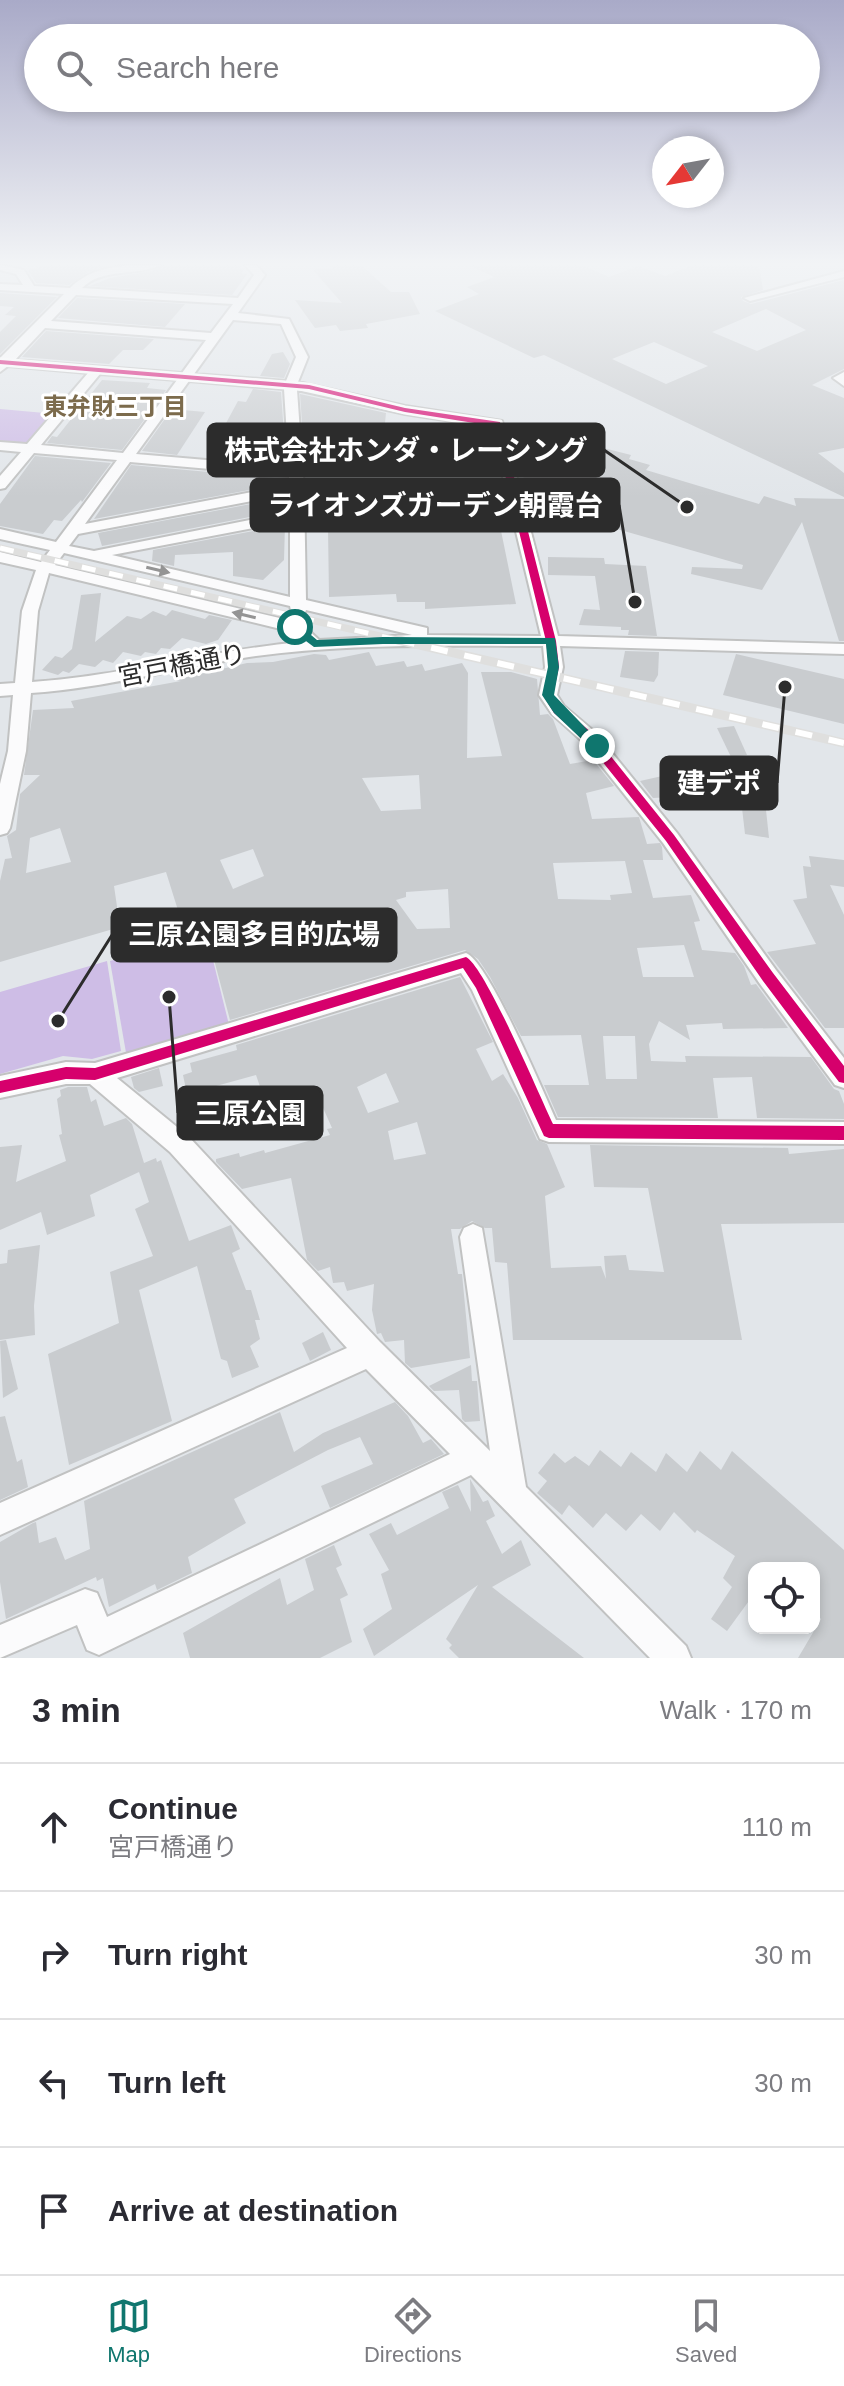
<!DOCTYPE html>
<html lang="en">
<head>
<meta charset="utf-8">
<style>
  :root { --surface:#fff; --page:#f2f2f3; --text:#2b2b33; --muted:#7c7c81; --line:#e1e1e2; --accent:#0f766e }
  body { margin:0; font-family:Arial,"Noto Sans JP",sans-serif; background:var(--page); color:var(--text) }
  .controls { position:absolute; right:24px; bottom:24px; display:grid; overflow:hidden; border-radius:16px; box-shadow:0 4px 12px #0003 }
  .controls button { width:72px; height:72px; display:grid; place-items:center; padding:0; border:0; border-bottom:2px solid var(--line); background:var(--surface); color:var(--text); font:40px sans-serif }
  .compass { position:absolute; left:652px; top:136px; width:72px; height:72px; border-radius:50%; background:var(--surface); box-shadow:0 4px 12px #0003; rotate:239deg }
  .stop { position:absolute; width:24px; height:24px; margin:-18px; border:6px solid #0f766e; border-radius:50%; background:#fff }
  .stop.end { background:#0f766e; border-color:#fff; box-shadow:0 2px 8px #0008 }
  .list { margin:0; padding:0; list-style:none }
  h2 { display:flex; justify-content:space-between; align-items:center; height:104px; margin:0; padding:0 32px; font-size:34px }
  h2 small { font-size:26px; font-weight:400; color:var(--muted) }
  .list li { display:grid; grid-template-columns:52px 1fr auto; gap:24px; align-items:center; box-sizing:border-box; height:128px; padding:0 32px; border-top:2px solid var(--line) }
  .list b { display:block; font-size:30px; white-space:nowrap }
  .list p { margin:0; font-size:26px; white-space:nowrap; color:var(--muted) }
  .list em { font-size:26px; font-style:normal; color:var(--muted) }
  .icon { flex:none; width:44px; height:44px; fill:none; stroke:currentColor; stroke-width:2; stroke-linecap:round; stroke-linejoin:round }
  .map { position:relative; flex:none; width:844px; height:1658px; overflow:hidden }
  .search { position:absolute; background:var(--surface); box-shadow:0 4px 12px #0003; left:24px; right:24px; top:24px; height:88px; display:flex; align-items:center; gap:20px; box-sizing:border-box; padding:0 28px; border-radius:44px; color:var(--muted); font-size:30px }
  .sheet { height:616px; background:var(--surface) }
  nav { display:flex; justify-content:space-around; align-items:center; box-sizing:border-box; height:112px; border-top:2px solid var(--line); background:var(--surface); font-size:22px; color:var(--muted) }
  nav a { display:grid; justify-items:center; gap:4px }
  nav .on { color:var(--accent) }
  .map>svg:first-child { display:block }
</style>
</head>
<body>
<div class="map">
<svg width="844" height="1658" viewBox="0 0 844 1658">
  <rect width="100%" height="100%" fill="#e2e6ea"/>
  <g fill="#cebde6">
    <path d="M0,409l56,5 -27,32 -29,-2z"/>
    <path d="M207,936l24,97 -103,31 -18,-103z"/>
    <path d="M107,961l14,90 -29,8 -29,-3 -63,18v-82z"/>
  </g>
  <g fill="#c9cccf" fill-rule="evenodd">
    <path d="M48,265h60l-20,7 -19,13 -33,-2 -8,-13z"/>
    <path d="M163,265h79l-3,4 5,1 -3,3 6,1 -15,21 -142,-9 20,-8 42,-7z"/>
    <path d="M330,265h31l30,27h18l11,22 -54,10 2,4 -28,3 -4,-6 -21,3 -20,-28 47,3 -29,-33 20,-2z"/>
    <path d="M469,265h113l27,12 29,-11 27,10 28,-11h66l4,25 -22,7 2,4 8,3 93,-24v89l-32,16 32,13v50l-26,5 26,20v24l-300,-142 -10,3 -99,-47 44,-17 -12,-7 27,-10zM766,309l40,21 -49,21 -45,-19zM654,342l54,24 -42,18 -54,-25z"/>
    <path d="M0,293l57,4 -57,57v-22l16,-16 -11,-1 9,-8 -14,-1z"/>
    <path d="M77,298l108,6 -20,23 -107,-9z"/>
    <path d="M46,331l108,8 -11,11h-20l-14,14 -87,-7z"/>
    <path d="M283,352l7,12 -6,14 -24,-2 12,-22z"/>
    <path d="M102,380l48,3 -3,5 19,2 -44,60 -75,-7 5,-7 5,1z"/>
    <path d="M253,389l28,3 4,57 -64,-5 12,-18 -8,-1 13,-24 8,1z"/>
    <path d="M300,394l86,19 -2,20h-20l23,24 -67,-1 1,-3 -17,-2z"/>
    <path d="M172,409l33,3 -28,43 -35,-4z"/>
    <path d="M572,440l59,15 -2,4 21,6 -4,5 113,34 5,-8 32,10 -2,-8 50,1v142h-5l-37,-119 -40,68 -71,-16 1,-7 50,2 1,-4 -196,-56h-13l-14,-42h9l22,-22 12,4z"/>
    <path d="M35,456l76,7 -29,39 -1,-2 -19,21 -8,-1 -11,14 -43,-8v-22z"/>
    <path d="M131,465l155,14v4l-192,36z"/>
    <path d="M283,498l1,3 -4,1 5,8 -183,36 -4,-13z"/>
    <path d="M499,521l17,83 -91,5v-7h-28l-1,-8 -67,3 -1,-69z"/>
    <path d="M285,525l-1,35 -21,20 -30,-4v-24l-58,3 -1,11 -22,-5 1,-11z"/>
    <path d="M548,557l56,1 1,6 41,2 11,70 -29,-1 1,-5h-8v-3l-42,-2 5,-16 16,1 -5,-34 -47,-1z"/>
    <path d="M101,593l-6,49 32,-26 14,3 12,-8 13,5 6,-6 33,9 4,-4 23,5 -14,20 -12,4 -24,-6 -12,11 -9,-1 -5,6 -11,-2 -4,4 -18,-4 -10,11 -10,-3 -8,7 -16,-3 -10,9 -6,-2 -5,4 -16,-5 13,-14 7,2 10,-9 9,-54z"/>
    <path d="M625,651l34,1 -1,23 -4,7 -34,-5z"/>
    <path d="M369,652l7,14 28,-5 3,6 15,-3 3,7 37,-8 6,10 -1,85 35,-2 -21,-84h30l26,7 3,36 8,-1 5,5 17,45 23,-4 21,26 -28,7 6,26 47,-2 8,27 13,-1 2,4 1,13h-20l10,38 38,-3 9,26 -6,1 8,28 33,3 9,13 7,19 5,-1 32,44 -65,1 -1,-6 -36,2 4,15 -31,-19 -10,23 2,17 35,1 -1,-6 126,1 23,32 5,2 5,13v15l-87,-1 -5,-41 -39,1 5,40 -160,-1 -14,-32h45l-8,-50 -60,1 -31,-59 -12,-18 -13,-9 -235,70 -23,-87 -20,6 -21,-67 -52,14 6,41 -120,35v-81l5,-22 7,-1 -5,-22 9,-6 4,-36 20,-19h-16l9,-65 41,-2 -3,-7 110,-20 -6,-1 72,-17 26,-1 41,-8 12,1 3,5zM419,775l2,34 -40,2 -19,-33zM60,828l11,34 -45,11 4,-35zM253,849l11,27 -31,13 -13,-29zM625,861l7,32 -22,2 1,5 -53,-1 -5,-36zM448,889l2,39 -33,1 -21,-29 10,-3v-5zM684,945l10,32h-51l-6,-29zM603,1036h32l2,43h-31z"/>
    <path d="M736,654l108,25v45l-121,-29z"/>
    <path d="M734,726l13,29 -16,2 -14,-29z"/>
    <path d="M689,770l17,26 -30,6 -3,-5 -20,1 -13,-17z"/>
    <path d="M742,808l24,2 3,28 -24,-4z"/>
    <path d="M809,856l35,4v27l-14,-2 14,30v113h-19l-58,-76 49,-8 -23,-44 14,-2 -4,-32 8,1z"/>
    <path d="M460,977l33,65 -17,7 16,32 11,-7 15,24 19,42 10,4 18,43 -20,9 6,72 50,-2 5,13 -2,-23 22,-1 3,15 35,2 -16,-84 -54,-1 -4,-42 198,3 1,6 55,-5v74l-123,1 21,116h-229l-6,-77 -12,-1 -3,-34h-7l-13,-7 -12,8h-9l7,45h4l8,84 -59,10 -6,-5 -1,-23 -19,2 -4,-9 -4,1 -5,-24 2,-26 -27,7 -3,-9 -11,1 -3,-16 -12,4 -11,-11 -16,-82 -49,11 -26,-27v-3l23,-6 1,4 24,-7 1,3 65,-18 -3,-6 5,-1 -16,-36 -50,12 -10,-29 -69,19 -4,-19 9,-3 -2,-9 47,-13 -1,-5zM386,1073l13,29 -31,11 -11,-26zM417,1122l9,32 -32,6 -6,-29z"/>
    <path d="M159,1068l4,18 -24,6 -5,-4 -3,-11z"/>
    <path d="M68,1087h19l4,15 5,-3 8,27 22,-8 6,6 12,39 12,-5 1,4 4,-2 28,81 42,-16 9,24 -8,4 14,37h5l9,30h-5l5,19 -10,7 9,21 -27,11 -5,-17 -6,-2 -24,-93 -58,24 33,131 -103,44 -21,-111 71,-31 -9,-51 43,-16 -18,-47 14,-7 -10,-30 -49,23 5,21 -48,19 -6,-23 -41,18v-83l22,-2 -6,37 50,-21 -7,-26 3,-1 -5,-35 4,-3 -1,-6z"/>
    <path d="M40,1245l-6,61 1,29 -35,5v-76l7,-1 1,-13z"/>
    <path d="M323,1332l8,18 -21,11 -8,-18z"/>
    <path d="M6,1340l12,49 -15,9 -3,-57z"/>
    <path d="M471,1365l1,16h5l3,40 -15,1 -3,-3 -3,-29 -25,1 -5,-5z"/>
    <path d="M395,1402l13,14 15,27 8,-4 13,15 -114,54 -9,-22 52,-22 -13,-27 -32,13 -94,49 12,24 -58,34 4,16 -35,17 -2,-6 -46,23 -6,-29 -6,3 -1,-4 -90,42 -6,-37v-40l33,-19 3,-1 3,21 17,-6 9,23 25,-11 -6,-48 196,-89 14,40 29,-19z"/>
    <path d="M5,1416l12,46 5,-3 6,28 -28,13v-83z"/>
    <path d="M600,1450l21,17 10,-15 25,20 10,-19 21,19 13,-21 21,19 11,-19 112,99v108h-46l23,-39 -7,-7v-44h-60v26l-27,37 -16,-12 21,-32 -9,-9 12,-22 -38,-26 -2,3 -21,-21 -14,19 -19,-17 -15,17 -20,-18 -13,15 -24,-23 -7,10 -25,-22 10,-12 -9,-8 16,-20 11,10 10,-7 14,10z"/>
    <path d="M470,1479l13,23 5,-2 7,16 -9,5 16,33 19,-14 10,25 -39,22 92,71h-125l-10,-10 3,-3 -6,-6 32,-54 -104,71 -11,-27 29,-20 -11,-35 8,-4 -20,-36 22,-11 6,12 52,-27 -7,-16 16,-7 13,27z"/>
    <path d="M334,1545l8,20 -6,3 12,27 -8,4 12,43 -32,16h-130l-7,-25 97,-55 7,27 27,-15 -9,-31z"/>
  </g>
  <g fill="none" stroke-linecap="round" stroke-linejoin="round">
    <g stroke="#c1c2c2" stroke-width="4">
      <g id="minor">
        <path d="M0,265l24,5 10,16 36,2c24,-24 58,-23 90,-23 -24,12 -57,2 -78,23l156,10 16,-23 -9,-10h11l9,10 -27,38 51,6 19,38 -10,25 107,24 97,15 56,215 286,8v10l-284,-8 3,21 -6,28 7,11 32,27 81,100 99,137 68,88v30l-9,-3 -75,-101 -97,-141 -81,-102 -30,-27 -13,-19 6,-28 -2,-21c-98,0 -196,-3 -294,11 -73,11 -144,31 -218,36l-5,58 -16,77 -3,5 -7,2v-51l8,-33 5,-56 -13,1v-12l15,-1 7,-72 14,-41 -36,-8v-10l41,10 9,-12 -50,-11v-10l56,13 61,-82 -83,-7 -29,35 -5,1v-13l21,-24 -21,-2v-8l27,2 61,-71 -80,-7 -8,6v-14l64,-64 -64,-4v-6l23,1 -7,-11 -16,-4zM76,295l157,9 -22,29 -160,-12zM233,320l48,4 15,33 -10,24 -92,-7zM45,328l161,12 -24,33 -167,-13zM100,374l77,6 -54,73 -82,-8zM189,381l95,8 5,78 -153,-13zM297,390l108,24 86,13 50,209 -114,-1v-7l-121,-28 -2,-112zM130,462l159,14v9l-204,39zM289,494l1,18 -196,39 -25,-5 9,-12zM290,521v76l-178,-42zM64,553l226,53 2,9h12l2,-5 106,25 -93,5 -18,-17 -246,-58zM49,573l240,58 12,11c-90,8 -178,34 -269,40l6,-71z"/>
        <path d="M844,271v6l-94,24 -6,-3z"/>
        <path d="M844,372v14l-11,-8z"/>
        <path d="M466,953c22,8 77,138 90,167l288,2v22l-295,-2 -9,-3 -68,-149 -11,-17 -344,105 71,58 192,206 110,109 -30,-214 4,-9 9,-4 9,4 44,259 160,159 5,12h-41l-179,-183 -372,180 -12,-5 -10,-25 -77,33v-33l85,-36 12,4 10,24 343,-163 -84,-85 -366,166v-32l347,-155 -177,-196 -80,-68h-24l-66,14v-22l66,-14 29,1z"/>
      </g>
    </g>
    <use href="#minor" fill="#fbfbfc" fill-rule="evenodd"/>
    <g stroke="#dfdfde" stroke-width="7">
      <path id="rail-far1" d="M0,548l406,94"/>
    </g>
    <g stroke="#dfdfde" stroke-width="9">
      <path id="rail" d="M398,640l446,103"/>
    </g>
    <use href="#rail-far1" stroke="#fff" stroke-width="5" stroke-dasharray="14" stroke-linecap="butt"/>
    <use href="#rail" stroke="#fff" stroke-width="6" stroke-dasharray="17" stroke-linecap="butt"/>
    <g stroke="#fff" stroke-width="5">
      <g id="cycleway">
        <path d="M0,360l309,25 96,23 95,14 56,219 3,26 -6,28 9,12 31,27 81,101 99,138 71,93v17l-5,-1 -76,-101 -97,-140 -81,-101 -31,-27 -11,-18 6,-28 -3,-26 -53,-215 -88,-14 -96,-23 -309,-25z"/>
        <path d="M466,957c19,9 74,140 87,167l291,2v14l-295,-2 -5,-2 -68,-148 -13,-20 -368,112 -29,-1 -66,14v-12l66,-14 29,1z"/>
      </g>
    </g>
    <use href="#cycleway" fill="#d6006c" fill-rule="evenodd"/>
  </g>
  <defs><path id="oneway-solid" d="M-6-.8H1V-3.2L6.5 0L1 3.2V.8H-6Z" transform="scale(2)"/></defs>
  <g fill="#949494">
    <use href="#oneway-solid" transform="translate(158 570) rotate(13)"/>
    <use href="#oneway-solid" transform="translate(244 615) rotate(-167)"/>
  </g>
  <linearGradient id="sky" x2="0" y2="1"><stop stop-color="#a9aac8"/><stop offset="0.53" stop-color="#f2f4f6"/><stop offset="1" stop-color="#f2f4f6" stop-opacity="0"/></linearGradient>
  <rect width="844" height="497" fill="url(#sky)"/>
  <path fill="#0f766e" d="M291,625h8l18,15 66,-3 172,1 4,29 -5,28 49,51 -11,3 -38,-36 -12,-18 6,-28 -2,-23h-163l-69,3 -23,-17z"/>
  <g text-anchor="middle" stroke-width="6" stroke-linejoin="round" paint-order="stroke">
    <g font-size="24" font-weight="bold" fill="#7c6b4c" stroke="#fff">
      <text x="115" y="415">東弁財三丁目</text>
    </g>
    <g font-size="26" fill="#2c2c2c" stroke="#fff">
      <text transform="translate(182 665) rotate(-11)" y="9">宮戸橋通り</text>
    </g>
  </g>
  <path fill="none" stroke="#2c2c2c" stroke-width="3" d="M687 507L604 450M635 602L619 505M785 687L777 783M58 1021L112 935M169 997L178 1113"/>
  <g fill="#2c2c2c" stroke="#fff" stroke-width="3">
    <circle cx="687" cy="507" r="8"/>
    <circle cx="635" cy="602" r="8"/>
    <circle cx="785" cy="687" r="8"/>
    <circle cx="58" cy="1021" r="8"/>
    <circle cx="169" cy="997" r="8"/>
  </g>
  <g fill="#2c2c2c" stroke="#2c2c2c" stroke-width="3">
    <rect x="208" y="424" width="396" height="52" rx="8"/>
    <rect x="251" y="479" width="368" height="52" rx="8"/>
    <rect x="661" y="757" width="116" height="52" rx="8"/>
    <rect x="112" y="909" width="284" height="52" rx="8"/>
    <rect x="178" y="1087" width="144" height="52" rx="8"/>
  </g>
  <g font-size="28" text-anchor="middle" font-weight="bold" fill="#fff">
    <text x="406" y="460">株式会社ホンダ・レーシング</text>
    <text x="435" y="515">ライオンズガーデン朝霞台</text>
    <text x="719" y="793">建デポ</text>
    <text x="254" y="944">三原公園多目的広場</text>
    <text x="250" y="1123">三原公園</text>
  </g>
</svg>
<div class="controls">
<button><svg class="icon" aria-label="locate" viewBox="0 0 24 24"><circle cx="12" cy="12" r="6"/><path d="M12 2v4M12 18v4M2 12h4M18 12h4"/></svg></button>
</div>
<svg class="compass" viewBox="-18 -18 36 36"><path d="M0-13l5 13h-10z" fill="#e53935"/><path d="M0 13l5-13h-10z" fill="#7c7c81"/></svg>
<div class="stop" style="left:295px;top:627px"></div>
<div class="stop end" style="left:597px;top:746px"></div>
<div class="search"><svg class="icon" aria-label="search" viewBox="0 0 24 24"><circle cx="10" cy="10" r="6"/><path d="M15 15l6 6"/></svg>Search here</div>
</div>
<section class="sheet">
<h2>3 min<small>Walk · 170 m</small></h2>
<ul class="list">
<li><svg class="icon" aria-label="ahead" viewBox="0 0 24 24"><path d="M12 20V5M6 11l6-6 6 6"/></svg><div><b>Continue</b><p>宮戸橋通り</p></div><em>110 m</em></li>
<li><svg class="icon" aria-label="right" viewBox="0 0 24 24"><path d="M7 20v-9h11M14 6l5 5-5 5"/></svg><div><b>Turn right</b></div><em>30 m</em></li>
<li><svg class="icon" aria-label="left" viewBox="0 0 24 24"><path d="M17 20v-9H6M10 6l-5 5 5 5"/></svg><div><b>Turn left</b></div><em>30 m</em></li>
<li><svg class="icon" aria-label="arrive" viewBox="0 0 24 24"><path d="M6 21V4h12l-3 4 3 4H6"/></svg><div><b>Arrive at destination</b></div></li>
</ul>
</section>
<nav>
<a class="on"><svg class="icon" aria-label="map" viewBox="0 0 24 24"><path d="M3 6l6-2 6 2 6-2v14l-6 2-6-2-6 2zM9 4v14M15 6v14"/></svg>Map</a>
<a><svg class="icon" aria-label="directions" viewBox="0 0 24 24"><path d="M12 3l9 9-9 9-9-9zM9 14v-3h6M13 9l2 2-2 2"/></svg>Directions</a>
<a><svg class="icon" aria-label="saved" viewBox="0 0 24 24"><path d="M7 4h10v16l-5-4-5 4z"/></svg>Saved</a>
</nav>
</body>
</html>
